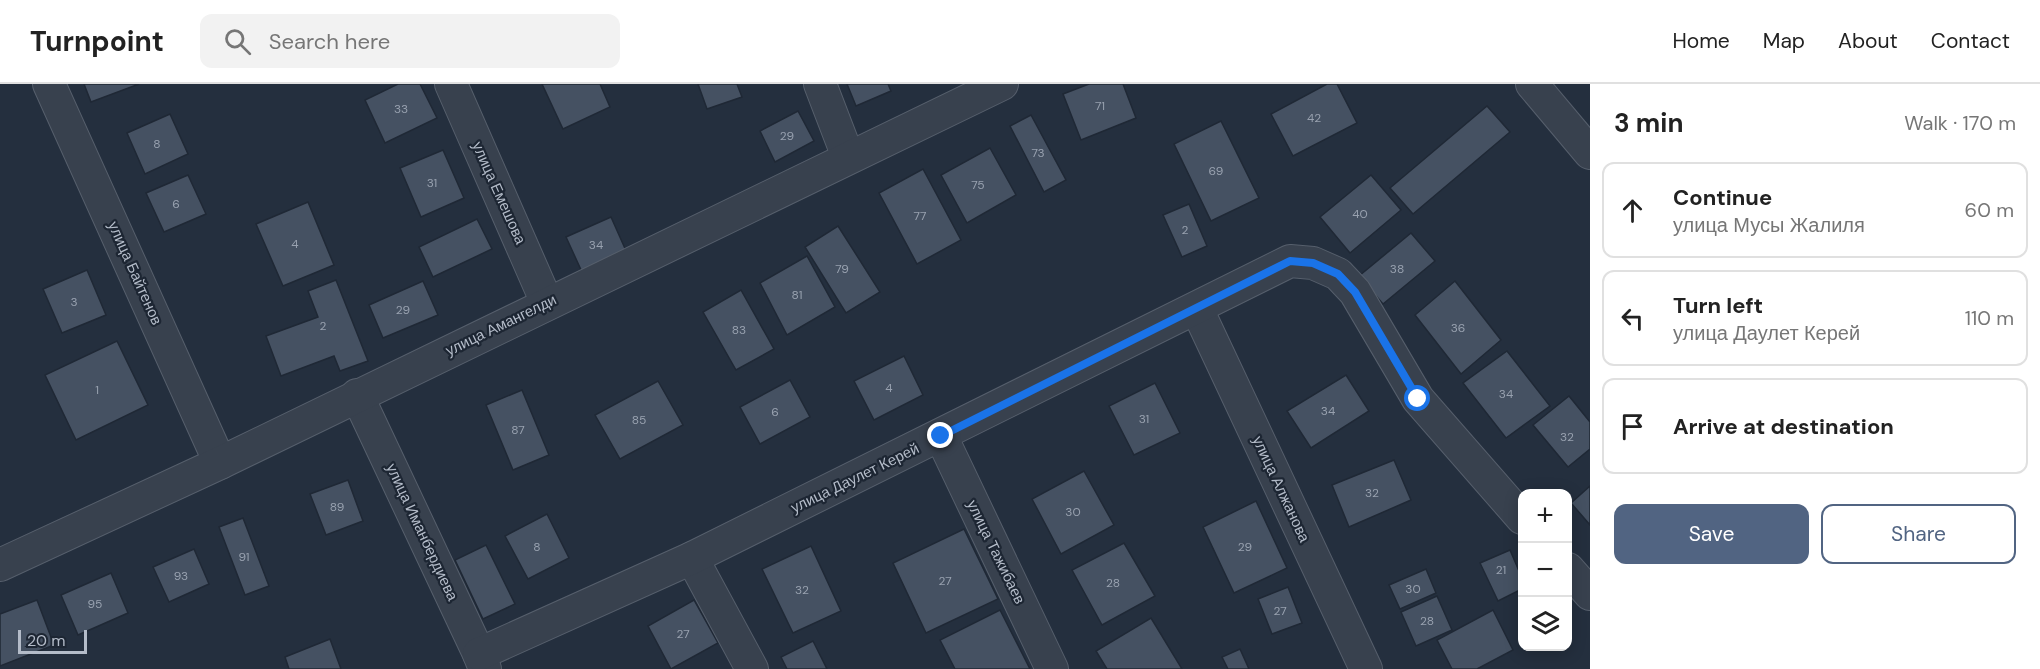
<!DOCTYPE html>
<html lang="en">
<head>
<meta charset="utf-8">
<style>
  :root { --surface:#fff; --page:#f2f2f2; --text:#222; --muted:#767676; --line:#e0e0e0; --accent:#516482 }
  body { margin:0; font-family:"DM Sans",sans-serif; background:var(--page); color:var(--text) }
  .controls { position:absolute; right:18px; bottom:18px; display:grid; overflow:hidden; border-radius:12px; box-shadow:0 3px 15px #0003 }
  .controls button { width:54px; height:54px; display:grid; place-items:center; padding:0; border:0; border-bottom:2px solid var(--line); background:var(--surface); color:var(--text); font:30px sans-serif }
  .scale { position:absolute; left:18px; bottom:15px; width:69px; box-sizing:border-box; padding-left:6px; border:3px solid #b4bcc9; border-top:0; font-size:16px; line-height:21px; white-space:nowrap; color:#b4bcc9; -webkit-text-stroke:4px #1d2633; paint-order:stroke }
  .stop { position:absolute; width:18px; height:18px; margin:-14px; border:4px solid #1a73e8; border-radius:50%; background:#fff }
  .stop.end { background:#1a73e8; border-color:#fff; box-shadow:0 2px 6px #0008 }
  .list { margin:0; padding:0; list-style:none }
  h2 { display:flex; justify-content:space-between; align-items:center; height:78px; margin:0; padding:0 24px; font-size:26px }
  h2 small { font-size:20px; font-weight:400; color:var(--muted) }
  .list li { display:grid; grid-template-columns:39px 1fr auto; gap:18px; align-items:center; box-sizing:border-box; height:96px; margin:0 12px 12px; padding:0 12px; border:2px solid var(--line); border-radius:12px }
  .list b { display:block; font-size:22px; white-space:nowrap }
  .list p { margin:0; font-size:20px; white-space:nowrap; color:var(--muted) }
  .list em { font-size:20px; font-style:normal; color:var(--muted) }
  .actions { display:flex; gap:12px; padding:18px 24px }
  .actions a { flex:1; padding:14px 0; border:2px solid var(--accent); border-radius:12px; text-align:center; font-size:21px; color:var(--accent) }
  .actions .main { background:var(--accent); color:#fff }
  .icon { flex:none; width:33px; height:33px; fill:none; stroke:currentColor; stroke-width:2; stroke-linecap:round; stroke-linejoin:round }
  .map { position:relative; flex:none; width:1590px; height:585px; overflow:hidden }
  header { display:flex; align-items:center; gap:36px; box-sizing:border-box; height:84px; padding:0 30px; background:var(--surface); border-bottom:2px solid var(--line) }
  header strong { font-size:28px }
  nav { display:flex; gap:33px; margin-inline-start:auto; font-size:21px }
  .search { width:420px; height:54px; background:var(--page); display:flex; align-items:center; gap:15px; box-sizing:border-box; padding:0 21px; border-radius:12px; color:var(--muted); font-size:22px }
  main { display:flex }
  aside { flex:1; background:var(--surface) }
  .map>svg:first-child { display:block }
</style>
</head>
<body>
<header>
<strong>Turnpoint</strong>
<div class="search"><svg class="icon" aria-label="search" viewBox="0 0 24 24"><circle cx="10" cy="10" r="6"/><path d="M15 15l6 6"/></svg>Search here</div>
<nav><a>Home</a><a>Map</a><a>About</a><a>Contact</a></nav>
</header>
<main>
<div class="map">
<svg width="1590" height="585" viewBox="0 0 1590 585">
  <rect width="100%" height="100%" fill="#242f3e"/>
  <g fill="#455162" stroke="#1f2835" stroke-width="1.5">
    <path d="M84,0h55l-48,18z"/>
    <path d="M398,0h22l17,34 -52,25 -20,-43z"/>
    <path d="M542,0h58l10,23 -47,22z"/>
    <path d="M698,0h39l5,13 -35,12z"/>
    <path d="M847,0h41l3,7 -35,15z"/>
    <path d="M1089,0h34l13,34 -55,22 -18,-46z"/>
    <path d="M1327,0h10l20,39 -64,33 -22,-42z"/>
    <path d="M1487,22l23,26 -97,82 -23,-26z"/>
    <path d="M798,27l16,30 -39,21 -15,-31z"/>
    <path d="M170,30l18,40 -43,20 -18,-41z"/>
    <path d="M1031,31l35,65 -22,12 -34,-66z"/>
    <path d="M1221,37l38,77 -48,23 -37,-77z"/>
    <path d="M990,64l26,47 -49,28 -26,-48z"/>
    <path d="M443,66l21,48 -43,19 -21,-49z"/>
    <path d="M923,85l38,71 -44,24 -38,-71z"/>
    <path d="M188,91l18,39 -42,18 -18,-39z"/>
    <path d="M1371,91l30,35 -51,43 -30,-36z"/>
    <path d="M308,118l26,63 -51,21 -27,-62z"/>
    <path d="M1189,120l18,42 -25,11 -19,-42z"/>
    <path d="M611,133l16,36 -45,19 -16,-35z"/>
    <path d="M477,135l15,30 -59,28 -14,-30z"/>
    <path d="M838,142l42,66 -34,21 -41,-66z"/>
    <path d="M1411,149l24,28 -52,43 -24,-28z"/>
    <path d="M807,172l28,51 -48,28 -27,-52z"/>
    <path d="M87,186l19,45 -44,18 -19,-44z"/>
    <path d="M336,196l32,81 -28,10 -6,-15 -53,20 -15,-40 52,-19 -10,-26z"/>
    <path d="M423,197l15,34 -55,23 -14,-33z"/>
    <path d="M1455,197l46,59 -40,34 -46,-59z"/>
    <path d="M741,206l33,59 -38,21 -33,-58z"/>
    <path d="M117,257l31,64 -72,35 -31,-65z"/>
    <path d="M1507,267l43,55 -44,32 -43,-55z"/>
    <path d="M904,272l19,39 -49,25 -20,-39z"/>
    <path d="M1346,291l23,36 -58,37 -24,-37z"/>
    <path d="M790,296l20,37 -50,27 -20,-37z"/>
    <path d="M658,297l25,44 -63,34 -25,-44z"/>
    <path d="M1155,299l25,50 -46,22 -25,-49z"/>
    <path d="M522,306l27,65 -36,15 -27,-65z"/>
    <path d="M1569,312l21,26v27l-22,18 -35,-42z"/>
    <path d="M1394,376l17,40 -62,27 -17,-42z"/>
    <path d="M1084,387l30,54 -53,29 -29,-55z"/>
    <path d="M348,396l15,41 -37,14 -16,-41z"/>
    <path d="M1590,402v39l-19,-22z"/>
    <path d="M1256,417l31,67 -53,25 -31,-66z"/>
    <path d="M547,430l22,44 -41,21 -23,-43z"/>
    <path d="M243,434l26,68 -24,9 -26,-68z"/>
    <path d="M964,445l34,70 -72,34 -33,-70z"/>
    <path d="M1124,459l31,53 -53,29 -30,-55z"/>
    <path d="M486,461l29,59 -32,15 -28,-59z"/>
    <path d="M811,462l30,65 -48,22 -31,-64z"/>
    <path d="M194,465l15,35 -40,18 -16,-35z"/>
    <path d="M1510,466l12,28v11l-24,12 -18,-38z"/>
    <path d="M1426,485l10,24 -36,16 -11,-24z"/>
    <path d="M111,489l17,40 -50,22 -17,-40z"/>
    <path d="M1288,503l14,36 -30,11 -14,-35z"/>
    <path d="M1437,512l15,34 -36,16 -15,-34z"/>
    <path d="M37,516l17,45 -54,21v-52z"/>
    <path d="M694,516l24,43 -47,26 -23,-43z"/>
    <path d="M1000,526l30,59h-75l-15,-29z"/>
    <path d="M1493,526l20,40 -36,19h-25l-15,-29z"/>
    <path d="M1151,534l31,51h-75l-11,-18z"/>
    <path d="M330,555l11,30h-52l-4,-12z"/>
    <path d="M813,557l14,28h-40l-6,-12z"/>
    <path d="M1240,565l9,20h-21l-6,-12z"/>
  </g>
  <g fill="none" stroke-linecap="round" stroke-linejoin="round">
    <g stroke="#565f6c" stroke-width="34">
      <g id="minor">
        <path d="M49,0l171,379"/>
        <path d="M451,0l96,219"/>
        <path d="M820,0l28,73"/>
        <path d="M1532,0l58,69"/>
        <path d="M1197,225l169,360"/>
        <path d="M357,311l122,259 6,15"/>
        <path d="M941,352l111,233"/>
        <path d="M692,474l60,111"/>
        <path d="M0,481l220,-102 782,-379"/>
        <path d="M1568,485l22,25"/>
        <path d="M479,570l213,-96 598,-297 23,2 25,11 17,18 63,107 104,119"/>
      </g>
    </g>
    <use href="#minor" stroke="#38414e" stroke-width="32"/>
  </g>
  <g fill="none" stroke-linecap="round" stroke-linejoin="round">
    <path stroke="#1a73e8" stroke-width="8" d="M941,352l349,-175 23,2 25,11 17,18 63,107"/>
  </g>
  <g text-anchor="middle" stroke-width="4.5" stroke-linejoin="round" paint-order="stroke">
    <g font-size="12" fill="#98a1af">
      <text x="1100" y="26">71</text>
      <text x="401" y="29">33</text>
      <text x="1314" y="38">42</text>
      <text x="787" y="56">29</text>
      <text x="157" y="64">8</text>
      <text x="1038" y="73">73</text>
      <text x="1216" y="91">69</text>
      <text x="432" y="103">31</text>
      <text x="978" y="105">75</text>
      <text x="176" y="124">6</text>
      <text x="1360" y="134">40</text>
      <text x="920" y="136">77</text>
      <text x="1185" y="150">2</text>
      <text x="295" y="164">4</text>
      <text x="596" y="165">34</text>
      <text x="842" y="189">79</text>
      <text x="1397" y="189">38</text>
      <text x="797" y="215">81</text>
      <text x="74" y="222">3</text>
      <text x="403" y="230">29</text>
      <text x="323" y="246">2</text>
      <text x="1458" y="248">36</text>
      <text x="739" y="250">83</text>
      <text x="889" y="308">4</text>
      <text x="97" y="310">1</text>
      <text x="1506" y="314">34</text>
      <text x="1328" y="331">34</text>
      <text x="775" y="332">6</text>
      <text x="1144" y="339">31</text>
      <text x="639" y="340">85</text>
      <text x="518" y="350">87</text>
      <text x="1567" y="357">32</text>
      <text x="1372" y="413">32</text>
      <text x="337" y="427">89</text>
      <text x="1073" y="432">30</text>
      <text x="537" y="467">8</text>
      <text x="1245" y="467">29</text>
      <text x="244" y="477">91</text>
      <text x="1501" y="490">21</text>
      <text x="181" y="496">93</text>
      <text x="945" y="501">27</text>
      <text x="1113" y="503">28</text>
      <text x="1413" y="509">30</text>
      <text x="802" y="510">32</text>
      <text x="95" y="524">95</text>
      <text x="1280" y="531">27</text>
      <text x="1427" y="541">28</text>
      <text x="683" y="554">27</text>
    </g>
    <g font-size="15" fill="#b4bcc9" stroke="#1d2633">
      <text transform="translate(499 109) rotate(66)" y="5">улица Емешова</text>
      <text transform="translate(135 189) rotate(66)" y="5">улица Байтенов</text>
      <text transform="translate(501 241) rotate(-26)" y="5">улица Амангелди</text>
      <text transform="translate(855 394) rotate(-26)" y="5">улица Даулет Керей</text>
      <text transform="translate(1281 405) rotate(65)" y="5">улица Алжанова</text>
      <text transform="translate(422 448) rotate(65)" y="5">улица Иманбердиева</text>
      <text transform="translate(996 468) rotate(64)" y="5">улица Тажибаев</text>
    </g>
  </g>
</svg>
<div class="controls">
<button>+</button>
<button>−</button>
<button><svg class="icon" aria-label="layers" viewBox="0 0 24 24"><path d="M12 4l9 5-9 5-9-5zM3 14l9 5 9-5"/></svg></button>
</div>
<div class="scale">20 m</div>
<div class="stop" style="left:1418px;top:315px"></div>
<div class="stop end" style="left:941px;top:352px"></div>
</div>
<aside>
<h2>3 min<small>Walk · 170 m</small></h2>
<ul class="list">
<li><svg class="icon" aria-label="ahead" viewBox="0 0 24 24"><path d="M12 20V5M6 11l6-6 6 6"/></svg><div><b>Continue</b><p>улица Мусы Жалиля</p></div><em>60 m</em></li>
<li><svg class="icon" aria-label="left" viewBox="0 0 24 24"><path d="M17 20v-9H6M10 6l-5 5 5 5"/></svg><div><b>Turn left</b><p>улица Даулет Керей</p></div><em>110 m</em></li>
<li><svg class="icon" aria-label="arrive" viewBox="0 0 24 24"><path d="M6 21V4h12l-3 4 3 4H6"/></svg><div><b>Arrive at destination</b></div></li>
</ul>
<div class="actions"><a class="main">Save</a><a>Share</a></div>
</aside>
</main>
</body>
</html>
